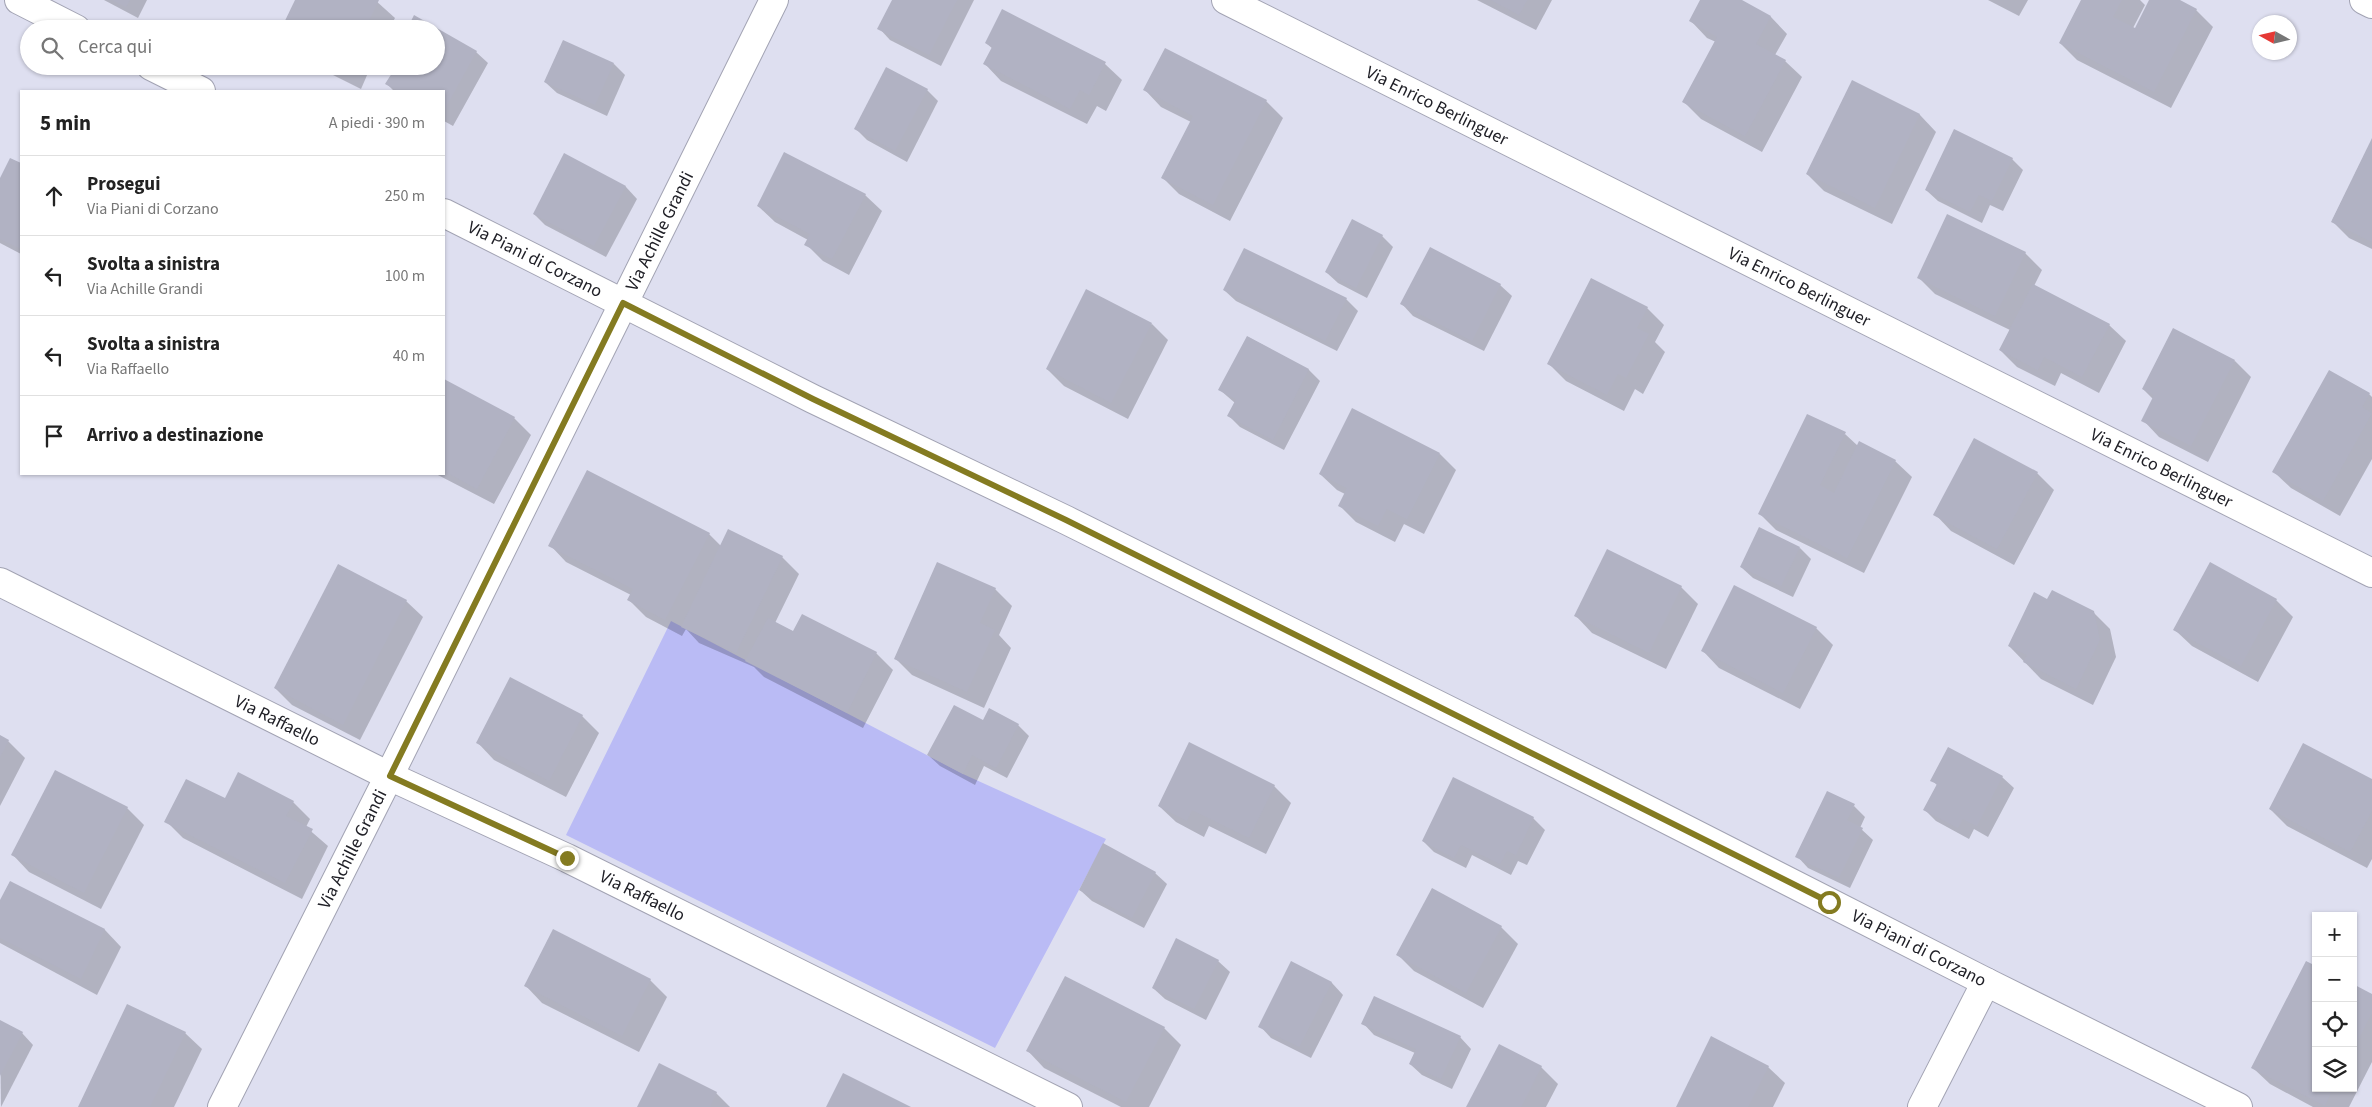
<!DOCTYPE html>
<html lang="it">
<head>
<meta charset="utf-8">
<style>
  :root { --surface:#fff; --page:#f6f6f6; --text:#222; --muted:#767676; --line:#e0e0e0 }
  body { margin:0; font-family:"Source Sans 3",sans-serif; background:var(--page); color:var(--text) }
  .controls { position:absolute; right:15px; bottom:15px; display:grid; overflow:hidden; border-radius:0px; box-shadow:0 1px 4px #0004 }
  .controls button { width:45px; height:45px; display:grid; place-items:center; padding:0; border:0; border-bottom:1px solid var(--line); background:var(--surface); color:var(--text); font:25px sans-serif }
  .compass { position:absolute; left:2252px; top:15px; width:45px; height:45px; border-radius:50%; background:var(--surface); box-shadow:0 1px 4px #0004; rotate:278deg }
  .stop { position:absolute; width:15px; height:15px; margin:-11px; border:4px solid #847b21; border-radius:50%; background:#fff }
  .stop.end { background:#847b21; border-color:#fff; box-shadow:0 1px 5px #0008 }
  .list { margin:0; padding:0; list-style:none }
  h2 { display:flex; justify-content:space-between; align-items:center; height:65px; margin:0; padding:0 20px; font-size:21px }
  h2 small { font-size:16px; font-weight:400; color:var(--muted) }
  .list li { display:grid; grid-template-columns:32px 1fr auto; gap:15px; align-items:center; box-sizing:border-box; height:80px; padding:0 20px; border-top:1px solid var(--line) }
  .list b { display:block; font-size:19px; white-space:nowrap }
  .list p { margin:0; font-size:16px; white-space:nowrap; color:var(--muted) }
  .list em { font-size:16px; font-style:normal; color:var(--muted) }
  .icon { flex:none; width:28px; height:28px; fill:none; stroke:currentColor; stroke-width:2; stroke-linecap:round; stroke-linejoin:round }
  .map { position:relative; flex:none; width:2372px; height:1107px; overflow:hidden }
  .search { position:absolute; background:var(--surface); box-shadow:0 1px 4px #0004; left:20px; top:20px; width:425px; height:55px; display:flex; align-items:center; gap:12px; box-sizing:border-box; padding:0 18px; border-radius:28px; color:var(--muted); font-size:19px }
  .panel { position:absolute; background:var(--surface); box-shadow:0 1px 4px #0004; left:20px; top:90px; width:425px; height:385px; border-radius:0px }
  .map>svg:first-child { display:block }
</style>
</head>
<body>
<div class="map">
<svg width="2372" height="1107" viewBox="0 0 2372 1107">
  <rect width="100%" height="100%" fill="#dedff0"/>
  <path fill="#babbf5" d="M671,621l292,153 143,65 -111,209 -429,-213z"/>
  <g fill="#0003">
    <path d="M104,0h43l-9,18z"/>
    <path d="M297,0h78l20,18 -6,11h-106z"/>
    <path d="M893,0h81l-33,66 -51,-26 -11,-12z"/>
    <path d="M1477,0h75l-16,30z"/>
    <path d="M1702,0h37l32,17 16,17 -12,21 10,6 17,16 -40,75 -61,-33 -17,-17 32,-60 -9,-4 -16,-17z"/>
    <path d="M1988,0h40l-9,16z"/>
    <path d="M2082,0h58l5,5 -12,23 3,2 15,-30h26l19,10 17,17 -42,81 -94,-48 -17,-17z"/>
    <path d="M986,43l119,21 17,16 -16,31 -9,-5 -10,18 -86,-43 -16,-17 8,-15z"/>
    <path d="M476,52l12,11 -35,63 -9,-5v-30h-50l-7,-7 5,-9 -6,-6 50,-3z"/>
    <path d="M614,64l11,11 -18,41 -50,-23 -12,-11z"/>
    <path d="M315,66h56l-10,23z"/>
    <path d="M1852,82l68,33 16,17 -44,92 -68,-33 -17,-17z"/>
    <path d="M927,90l11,11 -31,61 -40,-22 -11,-11z"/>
    <path d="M1145,90l121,11 17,17 -53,103 -51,-27 -17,-17 29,-55 -30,-15z"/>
    <path d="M2372,140v109l-23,-11 -17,-17z"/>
    <path d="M564,155l62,32 11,12 -31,58 -61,-32 -11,-11z"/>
    <path d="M11,159l10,5v90l-21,-11v-62z"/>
    <path d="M2012,159l11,11 -20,41 -13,-6 -8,18 -44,-22 -12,-11z"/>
    <path d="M865,195l17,16 -33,64 -26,-14 -17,-17 2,-4 -33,-18 -17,-16z"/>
    <path d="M1382,236l11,11 -26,51 -29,-15 -12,-11z"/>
    <path d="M2025,253l17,17 -8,16 75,39 17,16 -27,52 -38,-20 -6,13 -38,-19 -17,-17 10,-20 -75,-36 -17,-17z"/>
    <path d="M1500,285l12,11 -28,55 -71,-35 -11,-12z"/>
    <path d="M1224,290l122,9 12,12 -21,40 -101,-50z"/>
    <path d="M1647,308l17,17 -9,17 10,10 -22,42 -8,-5 -11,22 -58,-30 -17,-17z"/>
    <path d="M1152,324l16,16 -40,79 -64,-33 -17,-17z"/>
    <path d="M1248,337l61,33 11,11 -36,69 -44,-23 -11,-11 6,-13 -15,-13z"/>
    <path d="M2235,361l16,16 -43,85 -49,-25 -16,-17 10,-21 -10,-10z"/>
    <path d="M444,380l70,38 17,17 -37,69 -58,-30h8z"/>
    <path d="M2369,394l3,3v62l-32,57 -49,-28 -17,-16z"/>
    <path d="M1845,434l13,12 37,15 17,16 -48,96 -88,-43 -17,-17z"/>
    <path d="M1440,454l16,16 -32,64 -20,-10 -9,18 -39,-20 -16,-16 5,-12 -8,-4 -17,-16z"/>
    <path d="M2037,473l17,17 -40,75 -63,-34 -16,-17z"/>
    <path d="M709,534l12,12 61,11 17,17 -24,49 19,9 82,21 17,17 -30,58 -99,-51 -10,-10 -55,-24 -13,-14 -4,7 -36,-19 -17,-17 2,-5 -65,-33 -16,-17z"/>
    <path d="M1800,548l11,11 -18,38 -40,-19 -12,-11z"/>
    <path d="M1608,551l73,36 17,17 -32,65 -74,-36 -16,-17z"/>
    <path d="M995,589l17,17 -13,29 12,13 -27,60 -72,-33 -17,-17z"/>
    <path d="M2276,600l17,17 -35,65 -66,-36 -17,-16z"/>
    <path d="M406,601l17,16 -63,123 -68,-35 -17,-17z"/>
    <path d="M2048,601l45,11 17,17 6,28 -23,48 -52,-26 -32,-33z"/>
    <path d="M1816,628l17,17 -33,64 -81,-41 -16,-17z"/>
    <path d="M582,716l17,17 -33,64 -72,-37 -16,-17z"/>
    <path d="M983,722l35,3 11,11 -22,42 -23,-12 -9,19 -35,-19 -12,-11z"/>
    <path d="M0,737l8,4 17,17 -25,48z"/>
    <path d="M2002,777l12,11 -26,49 -14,-8 -5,10 -33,-18 -11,-11 13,-24 -6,-6z"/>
    <path d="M2372,780v79l-5,9 -80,-42 -17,-17z"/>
    <path d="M1274,786l17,17 -25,51 -57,-28 -5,11 -28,-15 -17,-16z"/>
    <path d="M225,800l68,2 17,17 -4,8 22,19 -26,53 -119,-61 -17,-17z"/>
    <path d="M1854,806l11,11 -5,11 13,12 -23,48 -42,-20 -11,-12z"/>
    <path d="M127,808l17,17 -43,84 -72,-37 -16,-17z"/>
    <path d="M1533,818l12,12 -18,35 -9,-4 -7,14 -39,-20 -6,13 -32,-16 -11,-11z"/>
    <path d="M1155,873l12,11 -23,44 -52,-27 -12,-11z"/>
    <path d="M10,882l95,48 16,17 -24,48 -97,-52v-40z"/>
    <path d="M1501,927l17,17 -35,64 -69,-37 -16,-16z"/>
    <path d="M1218,961l12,11 -24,48 -41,-21 -12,-11z"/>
    <path d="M1291,963l41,20 11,12 -32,63 -40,-20 -11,-12z"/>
    <path d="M650,980l17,17 -28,55 -97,-49 -16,-17z"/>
    <path d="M2353,986l19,9v67l-23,45h-36l-43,-23 -17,-16 63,20h37z"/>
    <path d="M0,1022l22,11 11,12 -32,62z"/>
    <path d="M1363,1023l97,14 11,12 -19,40 -30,-14 -12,-11 5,-11 -41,-18z"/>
    <path d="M1164,1028l17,17 -32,62h-28l-77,-39 -16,-17z"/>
    <path d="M185,1033l17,16 -28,58h-95z"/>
    <path d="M1541,1067l17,17 -12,23h-78z"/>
    <path d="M1768,1067l17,16 -12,24h-96z"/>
    <path d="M716,1093l14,14h-92z"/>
  </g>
  <g fill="#b1b2c3">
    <path d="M112,0h18l-4,7z"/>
    <path d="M295,0h84l-14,29h-84z"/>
    <path d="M892,0h65l-28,55 -52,-26z"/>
    <path d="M1491,0h36l-8,15z"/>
    <path d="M1700,0h42l29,16 -15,28 30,16 -41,76 -63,-34 35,-65 -28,-16z"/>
    <path d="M2081,0h41l-9,17 22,11 14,-28h31l17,9 -43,83 -95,-49z"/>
    <path d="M1002,9l104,53 -17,33 -9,-5 -10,19 -87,-45 9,-17 -7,-4z"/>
    <path d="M414,15l63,36 -33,60v-20h-46l-13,-7 7,-11 -7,-4 1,-3h50v-37h-29z"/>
    <path d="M563,40l51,23 -19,42 -51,-23z"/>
    <path d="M1165,48l102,52 -54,105 -52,-27 32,-62 -50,-26z"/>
    <path d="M886,67l42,22 -33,62 -41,-22z"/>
    <path d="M1852,80l68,34 -45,94 -69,-34z"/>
    <path d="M1954,129l59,29 -21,43 -13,-6 -9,17 -45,-22z"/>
    <path d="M2372,138v104l-41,-20z"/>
    <path d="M784,152l82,42 -34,65 -28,-14 6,-11 -53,-28z"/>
    <path d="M564,153l62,33 -32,60 -61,-32z"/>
    <path d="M10,158l11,5v86l-21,-10v-61z"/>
    <path d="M1947,214l79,38 -31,64 -78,-38z"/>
    <path d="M1352,219l31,16 -27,53 -31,-16z"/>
    <path d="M1430,247l71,37 -29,57 -72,-37z"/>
    <path d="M1244,248l103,50 -22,43 -102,-51z"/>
    <path d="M1591,278l57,29 -11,21 12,6 -23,44 -8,-4 -11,21 -60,-31z"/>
    <path d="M2033,284l77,40 -28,53 -38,-20 -6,13 -39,-20z"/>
    <path d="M1086,289l66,34 -41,80 -65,-34z"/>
    <path d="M2173,328l62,32 -44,86 -50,-25 13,-26 -12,-6z"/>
    <path d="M1247,336l62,33 -36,71 -46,-24 9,-17 -18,-9z"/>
    <path d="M2329,370l41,23 -8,14 10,6 -49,88 -51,-29z"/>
    <path d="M444,379l71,38 -38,72 -33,-18z"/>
    <path d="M1352,408l88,45 -33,66 -20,-10 -9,17 -40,-20 9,-18 -28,-14z"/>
    <path d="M1807,414l39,18 -26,53 14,8 25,-52 37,19 -49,98 -89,-44z"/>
    <path d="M1974,438l64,34 -41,77 -64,-34z"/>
    <path d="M587,470l123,63 -45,87 -38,-20 6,-11 -85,-43z"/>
    <path d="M1759,527l41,20 -19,39 -41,-19z"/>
    <path d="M728,529l55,27 -47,97 -55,-26z"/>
    <path d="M1607,549l75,37 -33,67 -75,-37z"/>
    <path d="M937,562l59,26 -16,35 15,7 -28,62 -73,-33z"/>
    <path d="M2210,562l67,37 -36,67 -68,-36z"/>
    <path d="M338,564l69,36 -64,125 -69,-37z"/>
    <path d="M1734,585l83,42 -34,66 -82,-42z"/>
    <path d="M2052,590l42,21 6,29 -24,49 -53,-27 4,-7 -19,-9 26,-54 13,7z"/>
    <path d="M802,614l75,38 -30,61 -102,-52 23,-43 25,13z"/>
    <path d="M510,677l73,38 -34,66 -73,-38z"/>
    <path d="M954,705l29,15 6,-12 30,16 -23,44 -24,-13 -9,19 -36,-19z"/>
    <path d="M0,735l9,5 -9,17z"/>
    <path d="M1189,742l86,43 -26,53 -57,-28 -5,11 -29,-15z"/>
    <path d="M2303,743l69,36v32l-22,41 -81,-43z"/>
    <path d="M1948,747l55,29 -26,50 -14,-7 -5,9 -35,-18 14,-26 -7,-3z"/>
    <path d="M55,770l73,37 -44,86 -73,-38z"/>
    <path d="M238,772l56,29 -8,15 27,13 -28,54 -121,-61 22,-43 39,19z"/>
    <path d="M1453,777l81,40 -18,38 -9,-4 -7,13 -39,-19 -7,13 -32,-17z"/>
    <path d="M1827,791l28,13 -8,16 16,8 -24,50 -44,-21z"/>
    <path d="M1103,843l53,29 -24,46 -53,-28z"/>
    <path d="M10,881l95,48 -24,50 -81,-41v-38z"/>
    <path d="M1432,888l70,38 -36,67 -70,-38z"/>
    <path d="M553,929l98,50 -29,57 -98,-50z"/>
    <path d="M1176,938l43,22 -25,49 -42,-21z"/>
    <path d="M1291,961l41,21 -33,65 -41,-20z"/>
    <path d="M2306,961l10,5v122h17l-8,18 -74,-38z"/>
    <path d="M1065,976l100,51 -39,75 -100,-51z"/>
    <path d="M2353,984l19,10v19l-19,37z"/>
    <path d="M1374,996l87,40 -20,43 -32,-15 7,-15 -55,-25z"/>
    <path d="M127,1004l59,28 -36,75h-72z"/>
    <path d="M0,1020l23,12 -23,44z"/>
    <path d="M1711,1036l58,30 -21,41h-72z"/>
    <path d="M1499,1044l43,22 -21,41h-55z"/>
    <path d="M659,1063l58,29 -7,15h-73z"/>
    <path d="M843,1073l68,34h-85z"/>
  </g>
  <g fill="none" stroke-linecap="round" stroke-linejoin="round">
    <g stroke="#a2a3b3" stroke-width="30">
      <g id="minor">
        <path d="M19,0l57,29"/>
        <path id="s1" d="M1226,0l1146,573"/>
        <path d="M2364,0l8,4"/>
        <path d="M151,66l50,25"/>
        <path id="s2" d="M444,213l369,186 253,121 529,263 391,199 252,125"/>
        <path id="s3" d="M0,582l389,194 178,82 501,249"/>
        <path id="s4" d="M222,1107l167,-331 385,-776"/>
        <path d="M1922,1107l64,-125"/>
      </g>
    </g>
    <use href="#minor" stroke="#fff" stroke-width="28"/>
  </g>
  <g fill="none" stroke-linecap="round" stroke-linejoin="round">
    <path stroke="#847b21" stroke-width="6" d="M567,858l-177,-82 233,-473 190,96 253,121 763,382"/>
  </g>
  <g text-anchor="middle" stroke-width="4.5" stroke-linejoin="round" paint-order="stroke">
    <g font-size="18" fill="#202027" stroke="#ebecfe">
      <text dy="6" stroke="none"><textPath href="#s1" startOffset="236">Via Enrico Berlinguer</textPath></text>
      <text dy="6" stroke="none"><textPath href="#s4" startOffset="979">Via Achille Grandi</textPath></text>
      <text dy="6" stroke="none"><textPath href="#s2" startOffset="102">Via Piani di Corzano</textPath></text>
      <text dy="6" stroke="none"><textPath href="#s1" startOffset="641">Via Enrico Berlinguer</textPath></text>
      <text dy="6" stroke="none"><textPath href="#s1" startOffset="1046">Via Enrico Berlinguer</textPath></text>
      <text dy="6" stroke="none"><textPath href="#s3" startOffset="310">Via Raffaello</textPath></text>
      <text dy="6" stroke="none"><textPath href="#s4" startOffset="289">Via Achille Grandi</textPath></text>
      <text dy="6" stroke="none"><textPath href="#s3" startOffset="715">Via Raffaello</textPath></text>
      <text dy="6" stroke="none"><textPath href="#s2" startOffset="1648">Via Piani di Corzano</textPath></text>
    </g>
  </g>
</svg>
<div class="controls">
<button>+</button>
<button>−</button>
<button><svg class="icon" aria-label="locate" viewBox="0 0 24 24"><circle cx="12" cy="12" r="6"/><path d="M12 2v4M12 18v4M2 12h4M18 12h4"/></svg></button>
<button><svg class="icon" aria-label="layers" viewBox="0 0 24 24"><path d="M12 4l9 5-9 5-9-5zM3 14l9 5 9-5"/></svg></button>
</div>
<svg class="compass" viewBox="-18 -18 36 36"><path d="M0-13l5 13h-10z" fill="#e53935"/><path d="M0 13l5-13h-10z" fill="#767676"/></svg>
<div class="stop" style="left:1829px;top:902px"></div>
<div class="stop end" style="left:567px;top:858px"></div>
<div class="search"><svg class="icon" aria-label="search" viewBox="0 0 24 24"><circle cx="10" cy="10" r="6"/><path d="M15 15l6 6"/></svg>Cerca qui</div>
<section class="panel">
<h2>5 min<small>A piedi · 390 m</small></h2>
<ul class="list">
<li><svg class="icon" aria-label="ahead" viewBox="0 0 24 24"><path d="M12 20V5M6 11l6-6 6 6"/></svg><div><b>Prosegui</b><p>Via Piani di Corzano</p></div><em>250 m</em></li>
<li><svg class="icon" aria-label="left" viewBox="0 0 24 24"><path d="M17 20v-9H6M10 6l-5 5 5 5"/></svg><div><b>Svolta a sinistra</b><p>Via Achille Grandi</p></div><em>100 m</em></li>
<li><svg class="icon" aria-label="left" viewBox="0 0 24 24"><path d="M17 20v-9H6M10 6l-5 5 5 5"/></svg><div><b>Svolta a sinistra</b><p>Via Raffaello</p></div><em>40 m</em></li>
<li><svg class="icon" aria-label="arrive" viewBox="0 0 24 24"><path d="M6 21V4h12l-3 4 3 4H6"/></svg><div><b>Arrivo a destinazione</b></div></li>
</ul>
</section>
</div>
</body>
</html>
